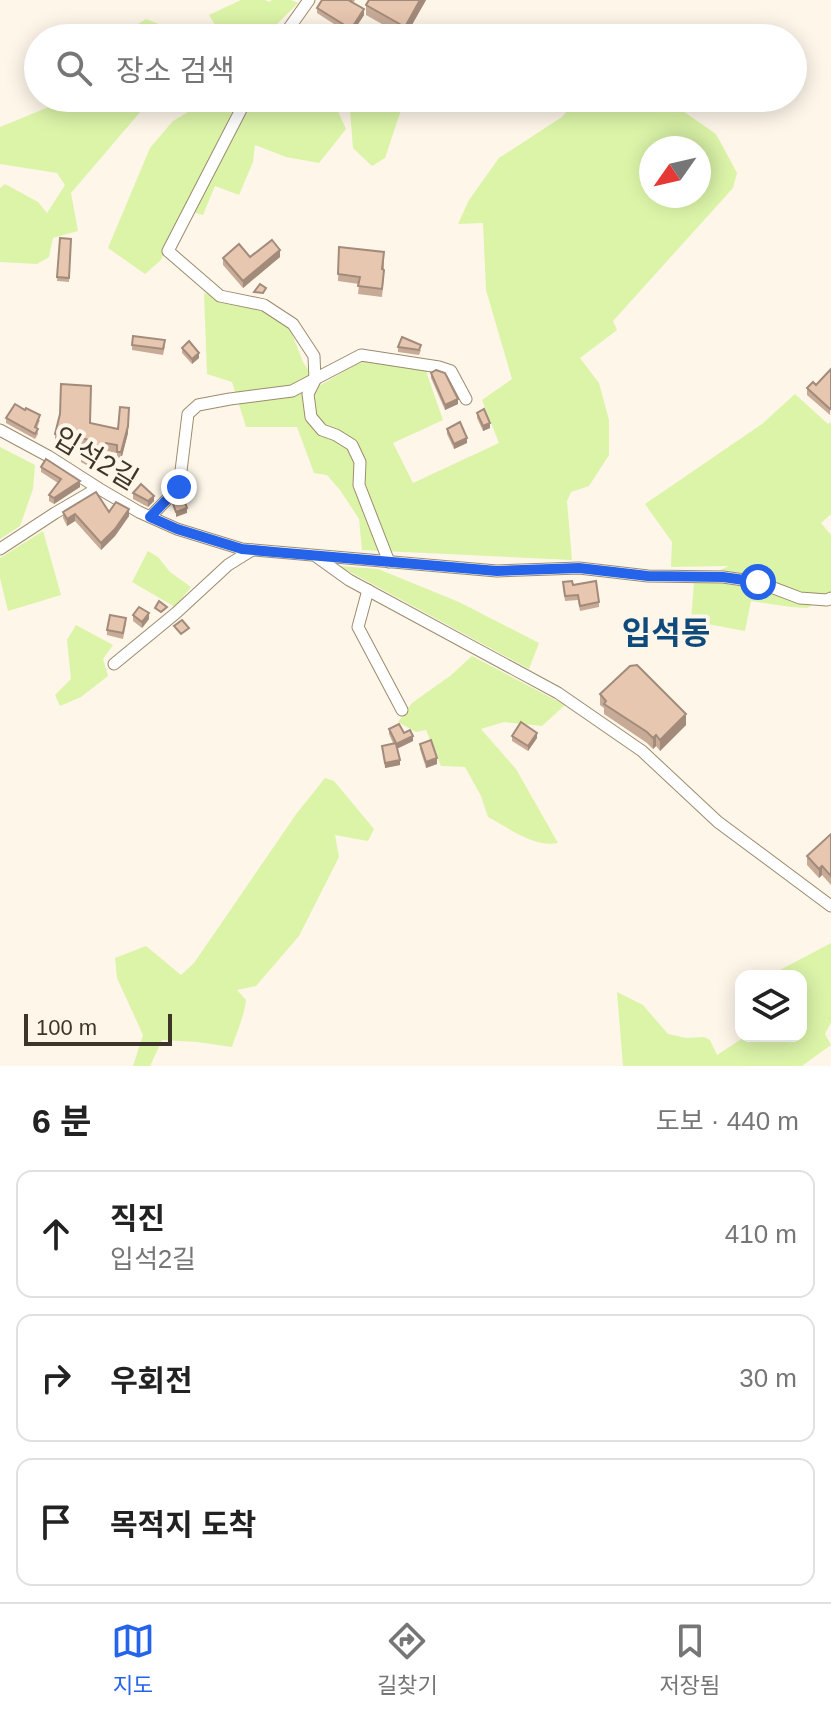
<!DOCTYPE html>
<html lang="ko">
<head>
<meta charset="utf-8">
<style>
  :root { --surface:#fff; --page:#f6f6f6; --text:#222; --muted:#767676; --line:#e0e0e0; --accent:#2563eb }
  body { margin:0; font-family:Helvetica,"Noto Sans KR",sans-serif; background:var(--page); color:var(--text) }
  .controls { position:absolute; right:24px; bottom:24px; display:grid; overflow:hidden; border-radius:16px; box-shadow:0 4px 20px #0003 }
  .controls button { width:72px; height:72px; display:grid; place-items:center; padding:0; border:0; border-bottom:2px solid var(--line); background:var(--surface); color:var(--text); font:40px sans-serif }
  .compass { position:absolute; left:639px; top:136px; width:72px; height:72px; border-radius:50%; background:var(--surface); box-shadow:0 4px 20px #0003; rotate:236deg }
  .scale { position:absolute; left:24px; bottom:20px; width:148px; box-sizing:border-box; padding-left:8px; border:4px solid #3c3528; border-top:0; font-size:22px; line-height:28px; white-space:nowrap; color:#3c3528; -webkit-text-stroke:6px #fef6e9; paint-order:stroke }
  .stop { position:absolute; width:24px; height:24px; margin:-18px; border:6px solid #2563eb; border-radius:50%; background:#fff }
  .stop.end { background:#2563eb; border-color:#fff; box-shadow:0 2px 8px #0008 }
  .list { margin:0; padding:0; list-style:none }
  h2 { display:flex; justify-content:space-between; align-items:center; height:104px; margin:0; padding:0 32px; font-size:34px }
  h2 small { font-size:26px; font-weight:400; color:var(--muted) }
  .list li { display:grid; grid-template-columns:52px 1fr auto; gap:24px; align-items:center; box-sizing:border-box; height:128px; margin:0 16px 16px; padding:0 16px; border:2px solid var(--line); border-radius:16px }
  .list b { display:block; font-size:30px; white-space:nowrap }
  .list p { margin:0; font-size:26px; white-space:nowrap; color:var(--muted) }
  .list em { font-size:26px; font-style:normal; color:var(--muted) }
  .icon { flex:none; width:44px; height:44px; fill:none; stroke:currentColor; stroke-width:2; stroke-linecap:round; stroke-linejoin:round }
  .map { position:relative; flex:none; width:831px; height:1066px; overflow:hidden }
  .search { position:absolute; background:var(--surface); box-shadow:0 4px 20px #0003; left:24px; right:24px; top:24px; height:88px; display:flex; align-items:center; gap:20px; box-sizing:border-box; padding:0 28px; border-radius:44px; color:var(--muted); font-size:30px }
  .sheet { height:536px; background:var(--surface) }
  nav { display:flex; justify-content:space-around; align-items:center; box-sizing:border-box; height:112px; border-top:2px solid var(--line); background:var(--surface); font-size:22px; color:var(--muted) }
  nav a { display:grid; justify-items:center; gap:4px }
  nav .on { color:var(--accent) }
  .map>svg:first-child { display:block }
</style>
</head>
<body>
<div class="map">
<svg width="831" height="1066" viewBox="0 0 831 1066">
  <rect width="100%" height="100%" fill="#fef6e9"/>
  <g fill="#dbf4a8" fill-rule="evenodd">
    <path d="M241,0h24l4,2 3,-2h19l7,3 -35,35h-40l-14,-23z"/>
    <path d="M146,19l35,14 1,5h-59l7,-9z"/>
    <path d="M71,98h79l-9,13 -70,82 7,38 -25,7 -4,19 -12,7 -37,-2v-74l5,-4 33,18 9,11 18,-28 -8,-12 -57,-9v-37z"/>
    <path d="M189,98h50l-78,162 -16,14 -37,-26 42,-100 23,-27 15,-9z"/>
    <path d="M253,98h79l14,31 -27,34 -33,-6 -31,-12 -2,17 -14,33 -24,-9 -12,29 -10,-3z"/>
    <path d="M349,98h56l-20,60 -13,8 -19,-18z"/>
    <path d="M578,98h86l52,36 21,39 -4,15 -120,133 4,9 -37,28 19,25 10,37v35l-20,31 -18,6 -4,9 5,59 -210,-10 -3,-31 -19,-29 -13,-15 -13,-2 -17,-46h-51l-14,-45 -25,-8 -3,-81 29,12 32,4 24,17 14,36 16,24 43,-25 64,10 17,49 -50,23 20,40 86,-40 -17,-43 30,-21 -26,-89 -3,-67 -25,1 11,-24 30,-42 63,-41zM651,148h48v48h-48z"/>
    <path d="M795,394l33,30 3,-2v92l-10,9 10,12v60l-24,13 -16,-1 -40,-6 -6,30 -54,-10 3,-39 35,-16 -58,1 1,-25 -27,-38 117,-80z"/>
    <path d="M0,447l35,18 -2,24 -13,37 -20,13z"/>
    <path d="M43,531l18,64 -53,16 -8,-33v-20z"/>
    <path d="M148,551l10,6 12,15 21,15 -16,20 -43,-25z"/>
    <path d="M339,566l39,3 81,33 80,41 -10,26z"/>
    <path d="M76,625l37,20 -10,14 5,17 -27,21 -21,9 -5,-11 16,-16 -4,-39z"/>
    <path d="M472,656l93,49 -23,21 -38,-4 -23,7 35,40 42,74c-23,5 -49,-15 -70,-26l-7,-21 -16,-29 -24,-1 -15,-36 -10,2 -18,-10 14,-19 38,-27z"/>
    <path d="M325,778l9,3 40,48 -6,12 -33,-6 4,22 -40,79 -43,50 -19,4 9,10c-2,17 -9,31 -14,47l-35,-5 -35,-2 -12,26h-17l10,-31 -26,-57 -2,-20 31,-12 35,29 13,-12 103,-150z"/>
    <path d="M831,943v79l-6,12 6,11 -29,21h-179l-6,-74 26,13 25,29 18,4 18,-1 6,3 7,15 29,-19h55v-60h-22l1,-6z"/>
  </g>
  <g fill="none" stroke-linecap="round" stroke-linejoin="round">
    <g stroke="#9d8b6d" stroke-width="13">
      <g id="street">
        <path d="M282,38l27,-38"/>
        <path d="M247,98l-79,153 52,45 44,9 29,19 21,32 1,24 -7,14 3,23 11,13 14,5 16,10 8,17 -1,23 30,77"/>
        <path d="M0,430l48,26 50,32 41,24 38,17 65,20 255,22 82,-3 69,8 75,1 35,5 42,16 27,2 4,-2"/>
        <path d="M150,517l29,-30 9,-73 10,-9 32,-6 62,-8 69,-36 78,12 12,4 15,28"/>
        <path d="M0,549l55,-36 43,-25"/>
        <path d="M317,557l32,23 209,113 84,58 76,71 113,84"/>
        <path d="M368,590l-10,37 44,83"/>
        <path d="M114,664l62,-51 52,-48 24,-15"/>
      </g>
    </g>
    <use href="#street" stroke="#fff" stroke-width="11"/>
  </g>
  <g fill="#c8ab97">
    <path d="M322,0h33l-2,3 11,12 -13,20 -34,-22v-5z"/>
    <path d="M426,0l-21,37 -39,-22v-10z"/>
    <path d="M60,238l11,1 -2,43 -12,-1z"/>
    <path d="M339,247l45,12v18l-2,20 -24,-3 1,-10 -21,-3z"/>
    <path d="M250,257h30l-37,31 -20,-23v-7z"/>
    <path d="M132,345l33,1 -2,9 -31,-5z"/>
    <path d="M398,347l23,3 -2,5 -21,-3z"/>
    <path d="M182,348l17,10 -7,6 -10,-11z"/>
    <path d="M831,369l-1,46 -23,-20v-7l9,-3z"/>
    <path d="M431,373l27,31 -13,6 -14,-32z"/>
    <path d="M477,413l13,15 -7,3 -6,-13z"/>
    <path d="M6,418l34,2 -3,8 1,6 -3,5 -29,-16z"/>
    <path d="M90,423l38,10 -7,27h-4v-7l-11,-2 -11,19 -14,-8v-8l5,-7 -31,-5v-8z"/>
    <path d="M447,429l20,14 -13,6 -7,-15z"/>
    <path d="M41,467l39,20 -26,17 -5,-3v-6l9,-12 -17,-11z"/>
    <path d="M133,493l21,8 -6,6 -15,-8z"/>
    <path d="M63,512h46l20,4 -14,20 -14,14 -26,-29 -8,5 -4,-8z"/>
    <path d="M573,585l26,17v5l-19,4 -2,-11 -13,1 -2,-14z"/>
    <path d="M133,615l16,4 -7,9 -9,-7z"/>
    <path d="M126,623l-3,16 -16,-4v-5z"/>
    <path d="M600,694l86,31 -26,26 -4,-5 -3,3 -6,-6 -43,-29v-6l-4,-3z"/>
    <path d="M389,729l15,4 9,8 -16,8 3,16 -15,3 -3,-22 11,-3 -4,-9z"/>
    <path d="M512,736l25,2 -9,13 -16,-10z"/>
    <path d="M420,744l17,20 -11,4 -6,-19z"/>
    <path d="M831,834v51l-9,-10 -3,3 -12,-13v-9z"/>
  </g>
  <g fill="#a28b7b">
    <path d="M420,0h6l-21,37v-10z"/>
    <path d="M364,9v6l-13,20v-6z"/>
    <path d="M280,250v7l-37,31v-7z"/>
    <path d="M199,353v5l-7,6v-5z"/>
    <path d="M458,399v5l-13,6v-5z"/>
    <path d="M129,408l-1,25 -7,27v-8z"/>
    <path d="M490,423v5l-7,3v-5z"/>
    <path d="M467,438v5l-13,6v-5z"/>
    <path d="M106,443v8l-11,19v-8z"/>
    <path d="M80,481v6l-26,17v-6z"/>
    <path d="M154,496v5l-6,6v-6z"/>
    <path d="M187,508v5l-11,4v-5z"/>
    <path d="M129,509v7l-14,20 -14,14v-7z"/>
    <path d="M75,514v7l-8,5v-7z"/>
    <path d="M149,613v6l-7,9v-6z"/>
    <path d="M686,714v11l-26,26v-11z"/>
    <path d="M537,733v5l-9,13v-5z"/>
    <path d="M656,735v11l-3,3v-11z"/>
    <path d="M413,736v5l-17,8v-5z"/>
    <path d="M437,758v6l-11,4v-6z"/>
    <path d="M400,760v5l-15,3v-5z"/>
    <path d="M822,866v9l-3,3v-9z"/>
  </g>
  <g fill="#e8c7b0" stroke="#a28b7b" stroke-width="2">
    <path d="M322,0h29l-1,1 14,8 -13,20 -34,-21z"/>
    <path d="M369,0h51l-15,27 -39,-22z"/>
    <path d="M60,238l11,1 -2,39 -12,-1z"/>
    <path d="M272,240l8,10 -37,31 -20,-23 16,-14 11,13z"/>
    <path d="M339,247l45,5 -2,17 2,1 -2,19 -24,-3 2,-9 -22,-3z"/>
    <path d="M260,284l6,4 -3,5 -9,-1z"/>
    <path d="M133,336l32,4 -2,9 -31,-4z"/>
    <path d="M402,337l19,8 -2,5 -21,-3z"/>
    <path d="M189,341l10,12 -7,6 -10,-11z"/>
    <path d="M831,369v39l-1,1 -23,-21 6,-6 3,3z"/>
    <path d="M436,370l9,3 13,26 -13,6 -14,-32z"/>
    <path d="M61,384l30,2 -1,37 28,6 2,-22 9,1 -1,18 -7,26h-4v-7l-11,-2 -11,19 -14,-8 9,-14 -35,-6 5,-20z"/>
    <path d="M15,404l10,6 1,-2 14,7 -5,12 3,2 -3,5 -29,-16z"/>
    <path d="M484,409l6,14 -7,3 -6,-13z"/>
    <path d="M460,422l7,16 -13,6 -7,-15z"/>
    <path d="M46,459l34,22 -26,17 -5,-3 12,-16 -20,-12z"/>
    <path d="M141,484l13,12 -6,5 -15,-8z"/>
    <path d="M96,492l13,20 7,-10 13,7 -14,20 -14,14 -26,-29 -8,5 -4,-7z"/>
    <path d="M181,492l6,16 -11,4 -4,-11z"/>
    <path d="M572,581l1,4 23,-4 3,21 -19,4 -2,-11 -13,1 -2,-14z"/>
    <path d="M159,601l8,6 -6,5 -6,-4z"/>
    <path d="M139,607l10,6 -7,9 -9,-7z"/>
    <path d="M110,615l16,3 -3,15 -16,-3z"/>
    <path d="M182,620l7,8 -8,6 -7,-8z"/>
    <path d="M637,665l49,49 -26,26 -4,-5 -3,3 -6,-6 -43,-28 2,-3 -6,-7 30,-28z"/>
    <path d="M521,722l16,11 -9,13 -16,-10z"/>
    <path d="M399,724l5,9 6,-3 3,6 -17,8 4,16 -15,3 -3,-17 14,-3 -7,-14z"/>
    <path d="M431,740l6,18 -11,4 -6,-18z"/>
    <path d="M831,834v42l-9,-10 -3,3 -12,-13z"/>
  </g>
  <g fill="none" stroke-linecap="round" stroke-linejoin="round">
    <path stroke="#2563eb" stroke-width="10" d="M179,487l-29,30 27,12 65,20 32,3 223,19 82,-3 69,8 75,1 35,5"/>
  </g>
  <g text-anchor="middle" stroke-width="8" stroke-linejoin="round" paint-order="stroke">
    <g font-size="28" fill="#3c3528" stroke="#fef6e9">
      <text transform="translate(96 458) rotate(31)" y="10">입석2길</text>
    </g>
    <g font-size="32" font-weight="bold" fill="#0e4a7b" stroke="#fef6e9">
      <text x="666" y="644">입석동</text>
    </g>
  </g>
</svg>
<div class="controls">
<button><svg class="icon" aria-label="layers" viewBox="0 0 24 24"><path d="M12 4l9 5-9 5-9-5zM3 14l9 5 9-5"/></svg></button>
</div>
<svg class="compass" viewBox="-18 -18 36 36"><path d="M0-13l5 13h-10z" fill="#e53935"/><path d="M0 13l5-13h-10z" fill="#767676"/></svg>
<div class="scale">100 m</div>
<div class="stop" style="left:758px;top:582px"></div>
<div class="stop end" style="left:179px;top:487px"></div>
<div class="search"><svg class="icon" aria-label="search" viewBox="0 0 24 24"><circle cx="10" cy="10" r="6"/><path d="M15 15l6 6"/></svg>장소 검색</div>
</div>
<section class="sheet">
<h2>6 분<small>도보 · 440 m</small></h2>
<ul class="list">
<li><svg class="icon" aria-label="ahead" viewBox="0 0 24 24"><path d="M12 20V5M6 11l6-6 6 6"/></svg><div><b>직진</b><p>입석2길</p></div><em>410 m</em></li>
<li><svg class="icon" aria-label="right" viewBox="0 0 24 24"><path d="M7 20v-9h11M14 6l5 5-5 5"/></svg><div><b>우회전</b></div><em>30 m</em></li>
<li><svg class="icon" aria-label="arrive" viewBox="0 0 24 24"><path d="M6 21V4h12l-3 4 3 4H6"/></svg><div><b>목적지 도착</b></div></li>
</ul>
</section>
<nav>
<a class="on"><svg class="icon" aria-label="map" viewBox="0 0 24 24"><path d="M3 6l6-2 6 2 6-2v14l-6 2-6-2-6 2zM9 4v14M15 6v14"/></svg>지도</a>
<a><svg class="icon" aria-label="directions" viewBox="0 0 24 24"><path d="M12 3l9 9-9 9-9-9zM9 14v-3h6M13 9l2 2-2 2"/></svg>길찾기</a>
<a><svg class="icon" aria-label="saved" viewBox="0 0 24 24"><path d="M7 4h10v16l-5-4-5 4z"/></svg>저장됨</a>
</nav>
</body>
</html>
